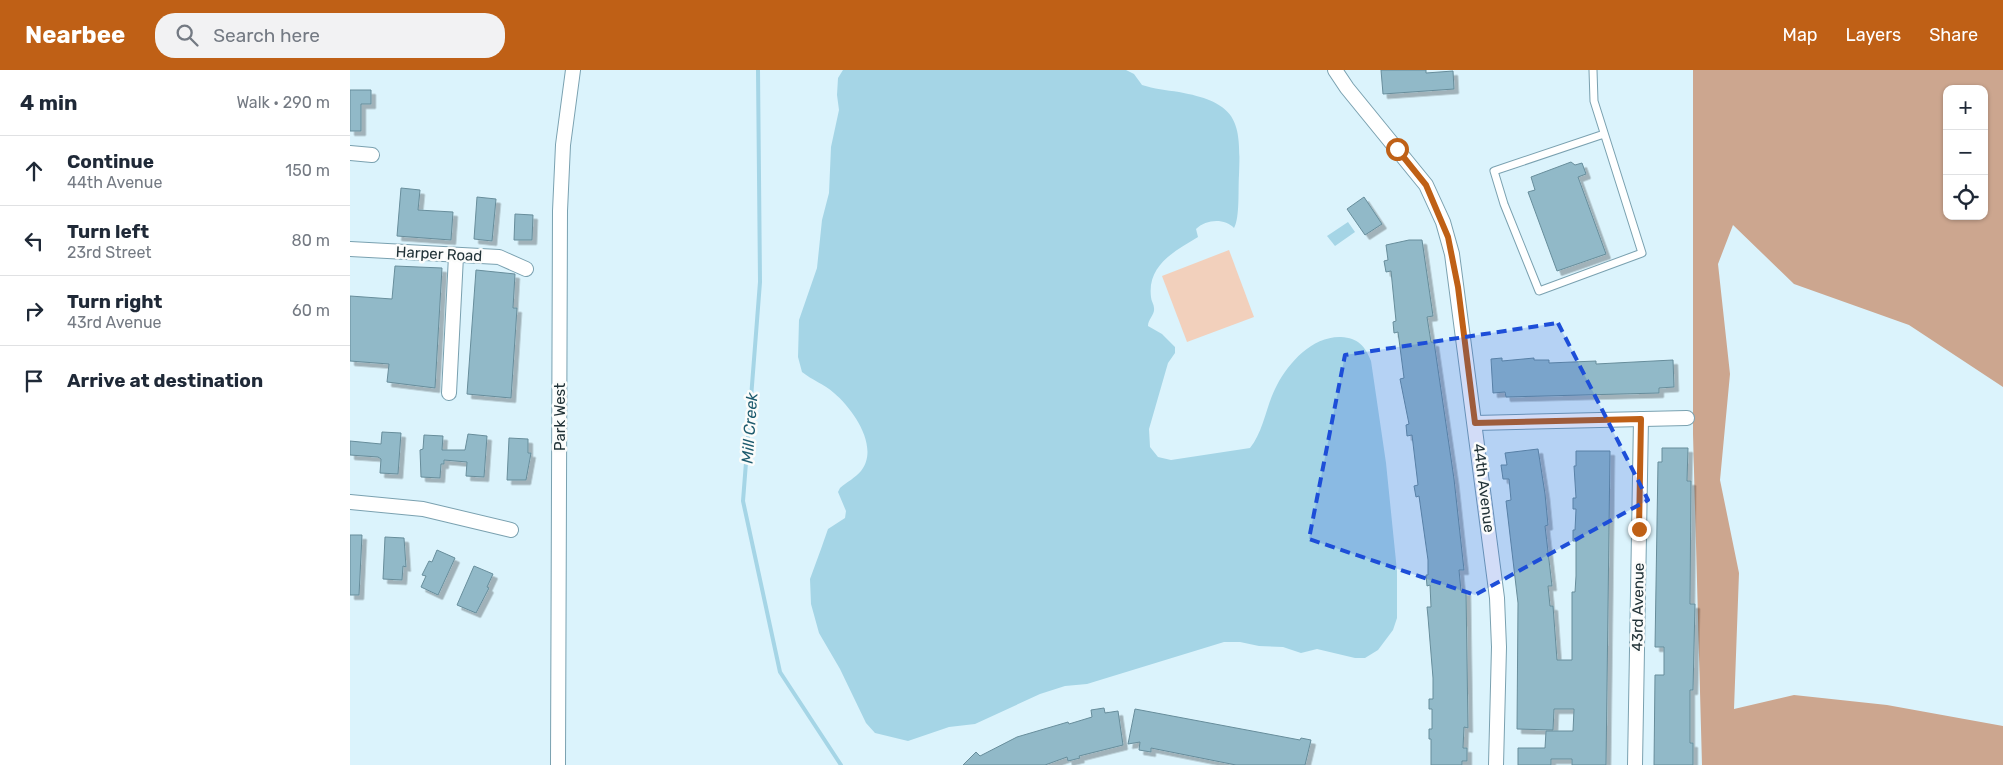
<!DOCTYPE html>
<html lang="en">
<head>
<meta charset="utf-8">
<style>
  :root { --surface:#fff; --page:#f2f2f3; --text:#1f2937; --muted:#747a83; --line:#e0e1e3; --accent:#bf6016 }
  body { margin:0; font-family:Rubik,sans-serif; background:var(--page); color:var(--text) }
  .controls { position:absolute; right:15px; top:15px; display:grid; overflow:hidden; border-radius:10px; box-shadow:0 1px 4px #0004 }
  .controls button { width:45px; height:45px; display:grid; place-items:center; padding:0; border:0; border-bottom:1px solid var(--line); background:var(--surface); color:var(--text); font:25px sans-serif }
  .stop { position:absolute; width:15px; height:15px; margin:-11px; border:4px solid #bf6016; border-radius:50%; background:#fff }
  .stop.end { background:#bf6016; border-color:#fff; box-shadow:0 1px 5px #0008 }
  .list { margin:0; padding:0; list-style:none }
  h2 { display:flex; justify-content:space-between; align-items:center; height:65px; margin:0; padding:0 20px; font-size:21px }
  h2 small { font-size:16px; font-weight:400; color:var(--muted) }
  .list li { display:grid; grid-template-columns:32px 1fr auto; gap:15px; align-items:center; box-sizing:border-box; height:70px; padding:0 20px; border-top:1px solid var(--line) }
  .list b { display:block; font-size:19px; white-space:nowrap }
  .list p { margin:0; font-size:16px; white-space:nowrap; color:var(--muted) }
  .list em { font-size:16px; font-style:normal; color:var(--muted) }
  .icon { flex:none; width:28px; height:28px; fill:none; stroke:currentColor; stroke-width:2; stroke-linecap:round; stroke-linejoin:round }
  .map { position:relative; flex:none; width:1653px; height:695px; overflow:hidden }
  header { display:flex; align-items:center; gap:30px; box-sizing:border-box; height:70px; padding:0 25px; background:var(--accent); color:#fff }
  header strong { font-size:24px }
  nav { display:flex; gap:28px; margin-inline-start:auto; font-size:18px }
  .search { width:350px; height:45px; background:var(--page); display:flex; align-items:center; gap:12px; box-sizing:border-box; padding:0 18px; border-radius:20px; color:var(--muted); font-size:19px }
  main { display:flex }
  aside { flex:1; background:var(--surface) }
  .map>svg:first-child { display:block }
</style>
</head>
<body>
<header>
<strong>Nearbee</strong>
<div class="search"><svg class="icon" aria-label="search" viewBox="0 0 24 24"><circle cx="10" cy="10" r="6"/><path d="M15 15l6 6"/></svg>Search here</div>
<nav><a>Map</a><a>Layers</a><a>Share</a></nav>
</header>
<main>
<aside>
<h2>4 min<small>Walk · 290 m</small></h2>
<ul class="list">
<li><svg class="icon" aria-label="ahead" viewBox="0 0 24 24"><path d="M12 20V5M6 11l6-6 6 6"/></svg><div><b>Continue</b><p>44th Avenue</p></div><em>150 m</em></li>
<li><svg class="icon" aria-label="left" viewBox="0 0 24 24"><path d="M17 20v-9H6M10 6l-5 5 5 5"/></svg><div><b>Turn left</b><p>23rd Street</p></div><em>80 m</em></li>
<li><svg class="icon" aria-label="right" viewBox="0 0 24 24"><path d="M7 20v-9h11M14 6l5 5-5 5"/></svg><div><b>Turn right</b><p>43rd Avenue</p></div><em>60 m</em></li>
<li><svg class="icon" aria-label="arrive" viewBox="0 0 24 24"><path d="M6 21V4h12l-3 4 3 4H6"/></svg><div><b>Arrive at destination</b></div></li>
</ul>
</aside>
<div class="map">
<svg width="1653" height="695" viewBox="0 0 1653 695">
  <defs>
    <filter id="shadow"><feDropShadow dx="4.5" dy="4.5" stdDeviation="0" flood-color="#0004"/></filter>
  </defs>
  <rect width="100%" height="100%" fill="#dbf3fc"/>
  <path fill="#f2d0bc" d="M879,180l25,67 -67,25 -25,-66z"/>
  <path fill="#cca68f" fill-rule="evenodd" d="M1343,0h310v317l-94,-62 -115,-41 -61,-59 -15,39 12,110 -10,106 19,93 -5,136 60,-14 93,10 116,21v39h-301l-9,-331zM1597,19h37v127h-37z"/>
  <g fill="#a5d5e6">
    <path d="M493,0h283l8,4 8,11c12,4 24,5 37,7 59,11 62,29 60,83 -1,14 1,43 -5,53 -9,-10 -28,-9 -38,1l2,8c-23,14 -51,28 -47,60 0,4 3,7 3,11 1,7 -6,11 -6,18l14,8 13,13v6l-7,10 -19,66 1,18 8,10 13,3 79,-12c14,-17 16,-43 27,-63 12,-23 36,-49 64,-48 17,1 24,9 30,24l15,102 11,108v47l-4,12 -15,20 -13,8h-10l-38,-9 -16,4 -18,-6 -24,-1 -19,-4h-16l-137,42 -22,2 -25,8 -65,30 -26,3 -41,14 -33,-8 -9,-10 -26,-54 -21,-36 -8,-29 -1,-25 11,-30 7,-20 17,-11 1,-7 -8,-19 2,-4c7,-6 15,-10 21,-17 19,-24 -8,-62 -27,-78 -10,-9 -22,-13 -32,-21l-4,-15 1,-37 18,-52 5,-48 7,-27 2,-46 8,-37 -2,-15 1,-17z"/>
    <path d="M998,152l7,10 -20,14 -8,-10z"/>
  </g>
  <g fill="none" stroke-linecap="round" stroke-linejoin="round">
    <path stroke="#a5d5e6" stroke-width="4" d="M408,0l2,212 -17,219 37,171 61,93"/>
  </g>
  <g fill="#91b9c8" stroke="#678d9b" filter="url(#shadow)">
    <path d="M1031,0h45v3l27,-2 1,18 -71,5z"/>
    <path d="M0,20h21v14h-10v27h-11z"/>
    <path d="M1221,92l4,3 7,-2 4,11 -8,3 28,77 -49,17 -29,-79 7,-2 -4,-13z"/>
    <path d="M51,118l19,2 -2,20 35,2 -2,28 -54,-4z"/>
    <path d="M127,127l19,2 -4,42 -18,-2z"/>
    <path d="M1014,127l18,27 -17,11 -18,-26z"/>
    <path d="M165,144l18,1 -1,25h-18z"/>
    <path d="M1059,170h13l11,76 -6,1 4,25h3l20,137 10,91h-5l2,21h5l2,137 -4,-1 -1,21h4v13h-5v4h-31v-26h-2v-10h3v-20h-3v-10h4v-21l-5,-61 -1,-10h4l-1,-22 -3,1 -1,-11h2v-15l-9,-64 -3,1 -2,-11 4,-1 -6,-50 -5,1 -1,-11 3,-1 -9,-45 4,-1 -6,-46 -4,1 -1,-11 3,-1 -5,-50 -5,1 -2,-11 4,-1 -2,-15z"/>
    <path d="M45,196l47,2 -7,120 -48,-6 2,-18 -39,-3v-65l42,3z"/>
    <path d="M126,200l39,4 -2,34h4l-6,90 -44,-4z"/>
    <path d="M1152,288v3l32,-3v2h15v3l47,-2v3l77,-4 1,27 -15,1v5l-153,4 -1,-5 -12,1 -2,-34z"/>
    <path d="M32,362l19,1 -3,41 -18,-1 1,-14 -3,-2 -28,-2v-14l31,3z"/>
    <path d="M118,364l19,2 -3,41 -18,-1 1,-14 -23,-2v4h-3l-1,14 -19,-1 -1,-27 3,-1 1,-14 19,1 -1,14h23z"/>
    <path d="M159,368l19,1v14h3l-5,27h-19z"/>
    <path d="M1312,378h26l-1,33h4l-1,123h5l-2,86h-3v53h3v22h-39l1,-90h9v-28h-9l3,-185h4z"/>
    <path d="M1188,379l7,45 3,31 -3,1 7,60h-4l2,20h3l4,54h15v-68h3l1,-16v-35h-3v-11h2l1,-21h-3v-11h3l-2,-32h2v-15h34l-4,314h-34v-6h-21v6h-33v-17h27l1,-17h27l1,-22h-20l-1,21 -36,-1 1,-126 -12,-102 5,-1 -2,-21h-6l-2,-14h6l-2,-12z"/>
    <path d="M0,465h12l-3,60h-9z"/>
    <path d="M35,467l19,1 2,29 -3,-1 -1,14 -19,-1z"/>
    <path d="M87,480l18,8 -17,37 -17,-8 5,-11 -4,-1 7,-14 3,1z"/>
    <path d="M124,496l19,8 -6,13 2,1 -13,25 -19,-8z"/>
    <path d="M754,638l1,5 13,-2 5,34 -44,11 1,2 -12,3 -1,-4 -22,8h-82l13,-13 4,4 37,-19 51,-15 1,2 23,-7 -1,-7z"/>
    <path d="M785,639l165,31 1,-2 10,2 -6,25h-69l-85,-17v4l-12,-2 1,-8 -12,2z"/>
  </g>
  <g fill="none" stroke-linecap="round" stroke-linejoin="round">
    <g stroke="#7aa1b0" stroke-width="9">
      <path id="service" d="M1243,0l1,31 48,152 -103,38 -35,-87 -10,-33 110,-37"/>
    </g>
    <g stroke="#7aa1b0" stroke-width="16">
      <g id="minor">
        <path d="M985,0l12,18 79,97 17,37 9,32 45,344 2,49 -3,118"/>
        <path d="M0,83l22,2"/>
        <path d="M0,179l149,8 27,12"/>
        <path d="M99,323l7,-137"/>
        <path d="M1125,353l212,-5"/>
        <path d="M0,432l73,7 88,21"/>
        <path d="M208,695l2,-554 3,-66 10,-75"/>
        <path d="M1285,695l6,-346"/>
      </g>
    </g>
    <use href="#service" stroke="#fff" stroke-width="7"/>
    <use href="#minor" stroke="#fff" stroke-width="14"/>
  </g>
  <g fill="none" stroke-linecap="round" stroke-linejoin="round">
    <path stroke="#bf6016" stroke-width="6" d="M1047,79l29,36 22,52 10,50 17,136 166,-4 -2,110"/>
  </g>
  <path fill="#1d4ed8" fill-opacity="0.2" stroke="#1d4ed8" stroke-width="4" stroke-dasharray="10 6" stroke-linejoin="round" d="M1208,253l90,177 -173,95 -166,-56 36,-184z"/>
  <g text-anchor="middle" stroke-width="5" stroke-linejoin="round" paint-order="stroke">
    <g font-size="15" fill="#213237" stroke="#fbfcfb">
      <text transform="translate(89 184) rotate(3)" y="5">Harper Road</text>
      <text transform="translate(210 347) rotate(-90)" y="5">Park West</text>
      <text transform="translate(1134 418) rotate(83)" y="5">44th Avenue</text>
      <text transform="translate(1288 537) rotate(-89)" y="5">43rd Avenue</text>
    </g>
    <g font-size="16" font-style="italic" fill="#1e5b6e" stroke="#fbfcfb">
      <text transform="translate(399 358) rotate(-86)" y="6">Mill Creek</text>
    </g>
  </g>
</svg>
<div class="controls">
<button>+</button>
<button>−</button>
<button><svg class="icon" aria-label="locate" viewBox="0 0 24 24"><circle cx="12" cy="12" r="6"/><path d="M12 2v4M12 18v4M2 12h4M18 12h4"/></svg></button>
</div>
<div class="stop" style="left:1047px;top:79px"></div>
<div class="stop end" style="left:1289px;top:459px"></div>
</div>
</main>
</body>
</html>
